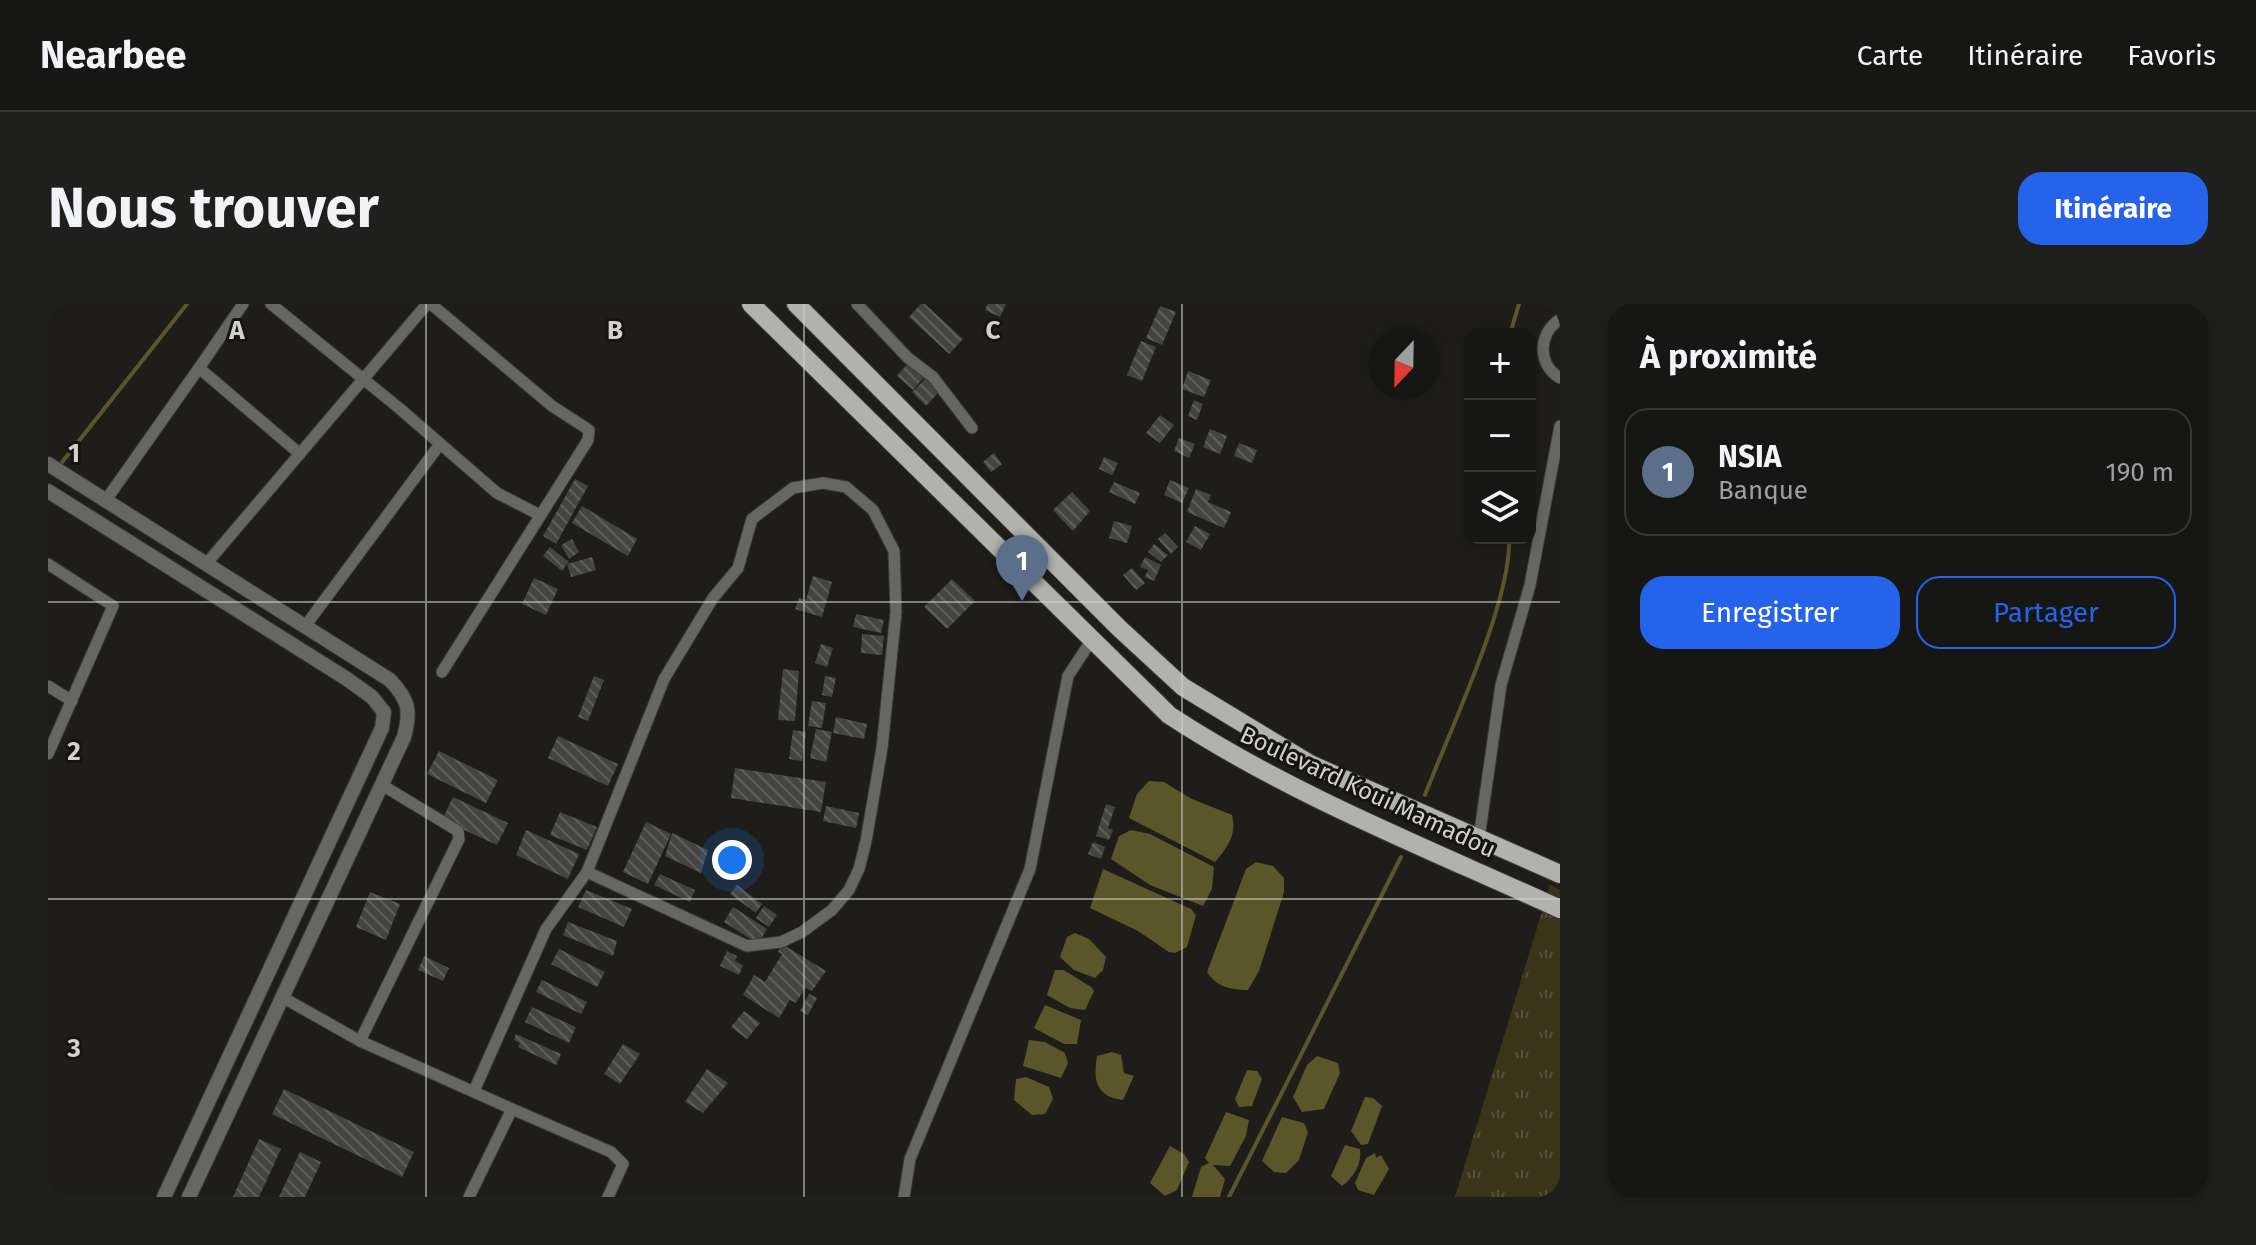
<!DOCTYPE html>
<html lang="fr">
<head>
<meta charset="utf-8">
<style>
  :root { --surface:#161614; --page:#1f1f1d; --text:#f1f3f6; --muted:#9e9fa0; --line:#353534; --accent:#2563eb }
  body { margin:0; font-family:"Fira Sans",sans-serif; background:var(--page); color:var(--text) }
  .controls { position:absolute; right:24px; top:24px; display:grid; overflow:hidden; border-radius:16px; box-shadow:0 4px 12px #0003 }
  .controls button { width:72px; height:72px; display:grid; place-items:center; padding:0; border:0; border-bottom:2px solid var(--line); background:var(--surface); color:var(--text); font:40px sans-serif }
  .compass { position:absolute; left:1320px; top:24px; width:72px; height:72px; border-radius:50%; background:var(--surface); box-shadow:0 4px 12px #0003; rotate:202deg }
  .you { position:absolute; left:684px; top:556px; width:28px; height:28px; margin:-20px; border:6px solid #fff; border-radius:50%; background:#1a73e8; box-shadow:0 0 0 12px #1a73e833 }
  .badge { display:grid; place-items:center; width:52px; height:52px; border-radius:50%; background:var(--accent); color:#fff; font-size:26px; font-weight:700 }
  .pin { position:absolute; translate:-50% -66px; filter:drop-shadow(0 2px 4px #0008) }
  .pin::after { content:''; position:absolute; top:42px; width:28px; height:24px; background:inherit; clip-path:polygon(0 0,100% 0,50% 100%) }
  .list { margin:0; padding:0; list-style:none }
  h2 { display:flex; justify-content:space-between; align-items:center; height:104px; margin:0; padding:0 32px; font-size:34px }
  h2 small { font-size:26px; font-weight:400; color:var(--muted) }
  .list li { display:grid; grid-template-columns:52px 1fr auto; gap:24px; align-items:center; box-sizing:border-box; height:128px; margin:0 16px 16px; padding:0 16px; border:2px solid var(--line); border-radius:24px }
  .list b { display:block; font-size:30px; white-space:nowrap }
  .list p { margin:0; font-size:26px; white-space:nowrap; color:var(--muted) }
  .list em { font-size:26px; font-style:normal; color:var(--muted) }
  .actions { display:flex; gap:16px; padding:24px 32px }
  .actions a { flex:1; padding:18px 0; border:2px solid var(--accent); border-radius:24px; text-align:center; font-size:28px; color:var(--accent) }
  .actions .main { background:var(--accent); color:#fff }
  .icon { flex:none; width:44px; height:44px; fill:none; stroke:currentColor; stroke-width:2; stroke-linecap:round; stroke-linejoin:round }
  .map { position:relative; flex:none; width:1512px; height:893px; overflow:hidden; border-radius:24px }
  header { display:flex; align-items:center; gap:48px; box-sizing:border-box; height:112px; padding:0 40px; background:var(--surface); border-bottom:2px solid var(--line) }
  header strong { font-size:38px }
  nav { display:flex; gap:44px; margin-inline-start:auto; font-size:28px }
  .intro { display:flex; align-items:center; justify-content:space-between; box-sizing:border-box; height:192px; padding:0 48px }
  h1 { margin:0; font-size:56px }
  .button { padding:20px 36px; border-radius:24px; background:var(--accent); color:#fff; font-size:28px; font-weight:700 }
  main { display:flex; gap:48px; padding:0 48px }
  aside { flex:1; background:var(--surface); border-radius:24px; box-shadow:0 4px 12px #0003 }
  .map>svg:first-child { display:block }
</style>
</head>
<body>
<header>
<strong>Nearbee</strong>
<nav><a>Carte</a><a>Itinéraire</a><a>Favoris</a></nav>
</header>
<div class="intro"><h1>Nous trouver</h1><a class="button">Itinéraire</a></div>
<main>
<div class="map">
<svg width="1512" height="893" viewBox="0 0 1512 893">
  <defs>
    <pattern id="grass-tufts" width="24" height="20" patternUnits="userSpaceOnUse" patternTransform="scale(2)"><rect width="24" height="20" fill="#383519"/><path d="M3 7l-1-3M5 7V3M7 7l1-3M15 17l-1-3M17 17v-4M19 17l1-3" fill="none" stroke="#545139"/></pattern>
    <pattern id="building-back-hatch" width="6" height="6" patternUnits="userSpaceOnUse" patternTransform="scale(2)"><rect width="6" height="6" fill="#444440"/><path d="M-1 5l2 2M0 0l6 6M5-1l2 2" fill="none" stroke="#5e5e5b"/></pattern>
  </defs>
  <rect width="100%" height="100%" fill="#1e1d1a"/>
  <path fill="url(#grass-tufts)" d="M1502,581l10,5v307h-105z"/>
  <g fill="#5b5629">
    <path d="M1101,477l15,1 28,17 40,16c5,19 -4,32 -17,47l-86,-44 8,-24z"/>
    <path d="M1083,526l19,4 64,33 -2,22 -9,17 -53,-21 -39,-26 8,-23z"/>
    <path d="M1208,558l17,4 11,12v14l-25,79 -11,19c-18,0 -31,-3 -41,-18l39,-103z"/>
    <path d="M1055,565l88,40 5,6 -9,32 -12,6 -6,-1 -31,-21 -48,-23z"/>
    <path d="M1027,629l14,6 17,18 -3,13 -8,8 -21,-8 -14,-13 7,-20z"/>
    <path d="M1007,666h9l27,17 3,4 -9,19 -15,-2 -23,-13z"/>
    <path d="M997,701l36,15 -4,24h-13l-30,-16z"/>
    <path d="M981,736l16,2 20,11 3,10 -7,15 -38,-12z"/>
    <path d="M1064,748l9,3 3,18 10,3 -11,24c-27,-3 -30,-20 -26,-44z"/>
    <path d="M1269,752l21,7 2,10 -16,36 -22,3 -9,-15 14,-32z"/>
    <path d="M1199,766l10,1 5,8 -10,27 -13,1 -4,-8z"/>
    <path d="M978,773l23,10 4,12 -8,15 -13,1 -18,-15 2,-21z"/>
    <path d="M1317,793l8,1 9,8 -14,38 -7,1 -10,-14z"/>
    <path d="M1178,808l23,8 -3,16 -16,30 -17,-1 12,14 -5,18h-28l9,-30 8,-4 -4,-5z"/>
    <path d="M1234,813l22,6 4,9 -9,28 -13,13 -12,-1 -12,-11z"/>
    <path d="M1297,841l15,4c2,15 -6,28 -18,37l-11,-10z"/>
    <path d="M1122,842l14,8 5,8 -12,28 -12,6 -15,-13z"/>
    <path d="M1327,849l1,5 5,-3 8,14 -15,26 -16,-5 -3,-7 11,-25z"/>
  </g>
  <g fill="none" stroke-linecap="round" stroke-linejoin="round">
    <g stroke="#5b5629" stroke-width="4">
      <path d="M1462,30l9,-30"/>
      <path d="M11,162l128,-162"/>
      <path d="M1377,491c24,-63 87,-194 84,-257"/>
      <path d="M1181,893l172,-340"/>
    </g>
  </g>
  <g fill="url(#building-back-hatch)">
    <path d="M873,0h4l38,35 -14,15 -40,-37z"/>
    <path d="M940,0h18l-6,13 -15,-7z"/>
    <path d="M1112,2l16,6 -14,33 -16,-7z"/>
    <path d="M1093,37l15,6 -14,34 -15,-6z"/>
    <path d="M860,59l16,14 -11,13 -16,-14z"/>
    <path d="M1140,67l23,9 -7,17 -22,-8z"/>
    <path d="M877,75l14,13 -13,14 -14,-14z"/>
    <path d="M1146,96l9,4 -6,16 -9,-4z"/>
    <path d="M1112,111l14,10 -14,18 -14,-10z"/>
    <path d="M1162,125l17,7 -7,18 -17,-7z"/>
    <path d="M1131,134l16,6 -6,14 -15,-7z"/>
    <path d="M1191,139l18,7 -5,13 -18,-7z"/>
    <path d="M946,149l8,11 -11,8 -8,-10z"/>
    <path d="M1056,153l14,6 -6,12 -13,-6z"/>
    <path d="M527,175l13,7 -32,58 -13,-8z"/>
    <path d="M1122,176l19,8 -7,15 -18,-8z"/>
    <path d="M1066,178l26,11 -5,11 -26,-12z"/>
    <path d="M1148,185l15,6 -3,7 23,10 -7,16 -37,-16z"/>
    <path d="M1024,188l18,19 -17,20 -20,-21z"/>
    <path d="M534,202l55,33 -9,17 -56,-33z"/>
    <path d="M1066,217l18,5 -5,17 -18,-5z"/>
    <path d="M1147,222l15,8 -9,16 -15,-8z"/>
    <path d="M1117,229l13,14 -7,7 -13,-15z"/>
    <path d="M524,235l7,13 -10,7 -8,-14z"/>
    <path d="M1106,240l14,11 -7,7 -13,-10z"/>
    <path d="M502,243l19,15 -2,2 25,-7 4,13 -25,7 -4,-13 -5,7 -19,-15z"/>
    <path d="M1097,253l16,8 -7,16 -9,-4 3,-7 -8,-3z"/>
    <path d="M1084,264l13,15 -9,7 -13,-15z"/>
    <path d="M765,272l19,6 -10,35 -27,-8 4,-11 7,2z"/>
    <path d="M486,274l24,11 -12,26 -24,-11z"/>
    <path d="M904,275l23,22 -28,28 -23,-22z"/>
    <path d="M808,310l28,6 -3,13 -28,-6z"/>
    <path d="M814,330l22,2 -2,19 -21,-2z"/>
    <path d="M773,340l12,4 -6,19 -12,-4z"/>
    <path d="M735,365l16,2 -4,50 -17,-1z"/>
    <path d="M546,372l10,4 -16,41 -10,-4z"/>
    <path d="M777,372l11,2 -4,19 -10,-2z"/>
    <path d="M764,397l14,2 -4,25 -14,-2z"/>
    <path d="M788,413l31,7 -3,15 -31,-6z"/>
    <path d="M768,425l16,3 -6,30 -16,-4z"/>
    <path d="M745,426l13,2 -4,29 -13,-2z"/>
    <path d="M510,432l60,28 -10,22 -60,-28z"/>
    <path d="M391,447l59,29 -12,23 -59,-29z"/>
    <path d="M687,464l91,14 -5,30 -90,-14z"/>
    <path d="M405,493l55,26 -11,22 -55,-25z"/>
    <path d="M1058,500l9,3 -7,21 5,2 -4,10 -13,-4z"/>
    <path d="M778,502l33,7 -3,15 -33,-7z"/>
    <path d="M512,508l37,15 -10,23 -37,-15z"/>
    <path d="M598,518l25,12 -23,50 -25,-12z"/>
    <path d="M478,526l53,24 -11,25 -52,-24z"/>
    <path d="M624,529l36,17 -7,23 -36,-17z"/>
    <path d="M1045,538l12,5 -4,12 -13,-5z"/>
    <path d="M612,570l35,16 -5,12 -36,-17z"/>
    <path d="M689,581l25,19 -6,9 -26,-19z"/>
    <path d="M538,586l46,19 -8,18 -46,-20z"/>
    <path d="M322,588l30,12 -14,36 -30,-13z"/>
    <path d="M716,602l13,9 -8,12 -13,-9z"/>
    <path d="M685,603l34,22 -9,15 -34,-22z"/>
    <path d="M520,618l49,19 -4,15 -50,-21z"/>
    <path d="M734,640l44,27 -14,20 -7,-3 -9,15 -6,-3 -11,18 -36,-23 11,-20 11,7 17,-28 -4,-2z"/>
    <path d="M511,645l46,23 -8,15 -46,-23z"/>
    <path d="M679,647l10,5 -2,5 8,4 -4,10 -19,-9z"/>
    <path d="M376,652l25,12 -6,13 -25,-11z"/>
    <path d="M494,676l45,22 -6,12 -45,-22z"/>
    <path d="M761,690l8,4 -9,17 -8,-4z"/>
    <path d="M484,703l44,20 -7,16 -44,-21z"/>
    <path d="M696,707l16,12 -13,16 -16,-12z"/>
    <path d="M468,730l45,20 -5,11 -38,-18 2,-4 -6,-3z"/>
    <path d="M575,740l17,10 -20,30 -16,-10z"/>
    <path d="M659,765l21,14 -25,30 -18,-11z"/>
    <path d="M236,785l130,63 -12,25 -130,-63z"/>
    <path d="M211,835l22,10 -22,48h-26z"/>
    <path d="M252,848l21,10 -16,35h-26z"/>
  </g>
  <g fill="none" stroke-linecap="round" stroke-linejoin="round">
    <g stroke="#3b3a37" stroke-width="13">
      <g id="minor">
        <path d="M195,0l-44,64 101,86"/>
        <path d="M223,0l128,104 98,85 43,22"/>
        <path d="M383,0l121,102 37,24 -1,10 -146,232"/>
        <path d="M809,0l51,54 25,19 39,51"/>
        <path d="M1512,15c-22,15 -23,45 0,59"/>
        <path d="M58,196l93,-132"/>
        <path d="M159,259l220,-259"/>
        <path d="M0,260l65,42 -65,148"/>
        <path d="M258,321l134,-181"/>
        <path d="M0,382l24,15"/>
        <path d="M1431,534l22,-153 29,-100 30,-159"/>
        <path d="M234,693l78,44 152,68 -43,88"/>
        <path d="M312,737l99,-202 -1,-8 -76,-46"/>
        <path d="M426,787l72,-162 41,-57 77,-193 49,-81 25,-30 14,-49 41,-31 30,-5 23,4 27,23 21,41 2,61 -14,136 -16,93 -7,28 -10,21 -17,20 -30,22 -21,10 -34,4 -160,-74"/>
        <path d="M464,805l99,43 12,12 -15,33"/>
        <path d="M856,893l6,-38 120,-290 38,-193 23,-35"/>
      </g>
    </g>
    <g stroke="#3b3a37" stroke-width="16">
      <g id="tertiary">
        <path d="M0,160l342,216c19,20 21,31 14,57l-215,460"/>
        <path d="M0,187l299,188 25,18 12,15 -2,16 -218,469"/>
      </g>
    </g>
    <g stroke="#3b3a37" stroke-width="20">
      <g id="primary">
        <path d="M703,0l418,411c122,80 258,133 391,194"/>
        <path d="M748,0l323,324 64,59 127,77 250,110"/>
      </g>
    </g>
    <use href="#minor" stroke="#666665" stroke-width="11"/>
    <use href="#tertiary" stroke="#666665" stroke-width="14"/>
    <use href="#primary" stroke="#b1b1ad" stroke-width="18"/>
  </g>
  <path fill="none" stroke="#d2d1cf" stroke-width="2" stroke-opacity="0.55" d="M378,0v893M756,0v893M1134,0v893M0,298h1512M0,595h1512"/>
  <g text-anchor="middle" stroke-width="6" stroke-linejoin="round" paint-order="stroke">
    <g font-size="24" fill="#d2d1cf" stroke="#151411">
      <text transform="translate(1320 488) rotate(25)" y="8">Boulevard Koui Mamadou</text>
    </g>
  </g>
  <g font-size="26" text-anchor="middle" font-weight="bold" fill="#d2d1cf" stroke="#151411" stroke-width="6" stroke-linejoin="round" paint-order="stroke">
    <text x="189" y="35">A</text>
    <text x="567" y="35">B</text>
    <text x="945" y="35">C</text>
    <text x="26" y="158">1</text>
    <text x="26" y="456">2</text>
    <text x="26" y="753">3</text>
  </g>
</svg>
<div class="controls">
<button>+</button>
<button>−</button>
<button><svg class="icon" aria-label="layers" viewBox="0 0 24 24"><path d="M12 4l9 5-9 5-9-5zM3 14l9 5 9-5"/></svg></button>
</div>
<svg class="compass" viewBox="-18 -18 36 36"><path d="M0-13l5 13h-10z" fill="#e53935"/><path d="M0 13l5-13h-10z" fill="#9e9fa0"/></svg>
<div class="you"></div>
<div class="pin badge" style="left:974px;top:297px;background:#5c6f8a">1</div>
</div>
<aside>
<h2>À proximité<small></small></h2>
<ul class="list">
<li><span class="badge" style="background:#5c6f8a">1</span><div><b>NSIA</b><p>Banque</p></div><em>190 m</em></li>
</ul>
<div class="actions"><a class="main">Enregistrer</a><a>Partager</a></div>
</aside>
</main>
</body>
</html>
